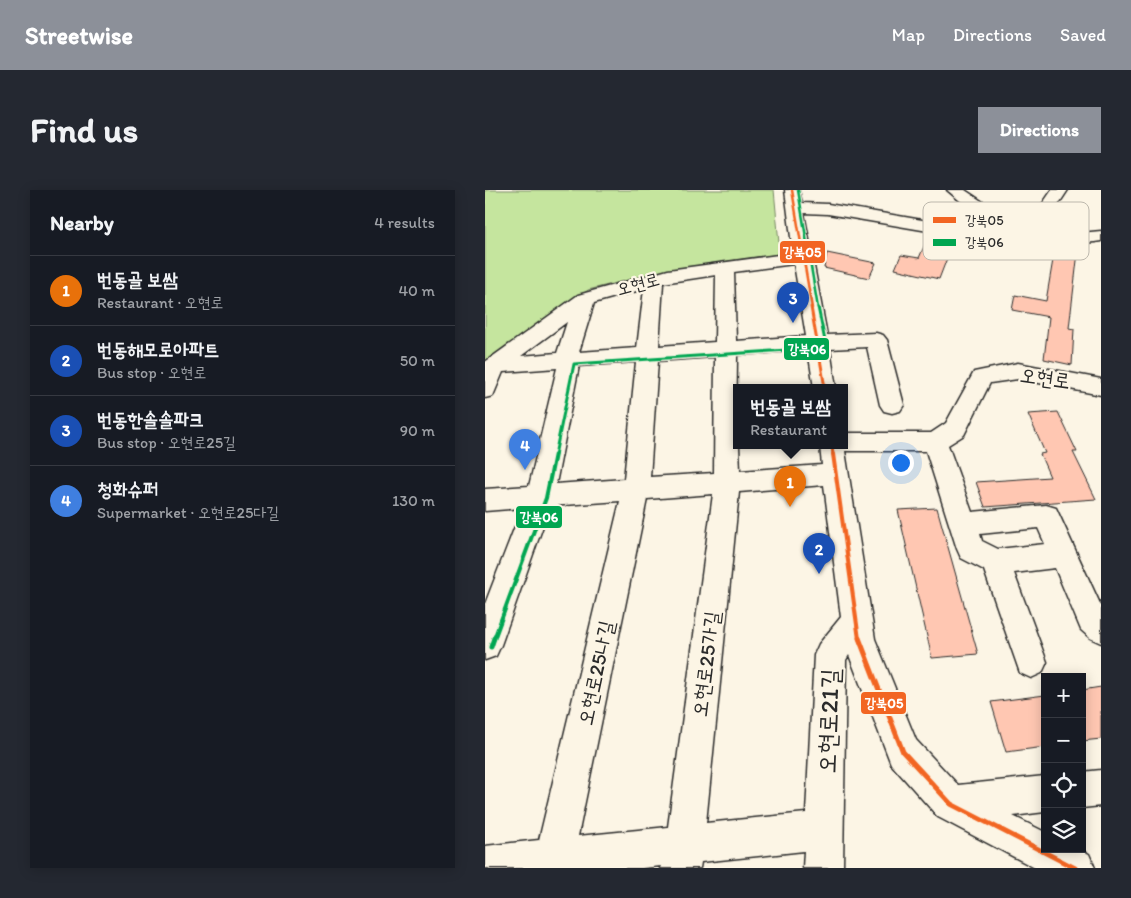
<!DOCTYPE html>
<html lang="en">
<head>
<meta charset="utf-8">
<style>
  :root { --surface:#171b24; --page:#242831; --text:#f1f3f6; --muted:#9ea1a6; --line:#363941; --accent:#8c9099 }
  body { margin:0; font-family:Itim,"Poor Story",sans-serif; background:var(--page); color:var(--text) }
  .controls { position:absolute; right:15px; bottom:15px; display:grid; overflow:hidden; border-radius:0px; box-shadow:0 2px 12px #0003 }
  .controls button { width:45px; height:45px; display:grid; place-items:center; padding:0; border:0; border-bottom:1px solid var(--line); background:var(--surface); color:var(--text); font:25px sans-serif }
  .you { position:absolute; left:415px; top:272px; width:18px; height:18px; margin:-12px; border:4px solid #fff; border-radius:50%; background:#1a73e8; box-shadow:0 0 0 8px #1a73e833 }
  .badge { display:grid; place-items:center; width:32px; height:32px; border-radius:50%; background:var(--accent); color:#fff; font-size:16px; font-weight:700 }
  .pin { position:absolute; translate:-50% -41px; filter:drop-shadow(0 1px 2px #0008) }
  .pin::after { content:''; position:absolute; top:26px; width:18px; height:15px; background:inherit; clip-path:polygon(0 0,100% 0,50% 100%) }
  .popup { position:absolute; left:248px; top:194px; width:115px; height:65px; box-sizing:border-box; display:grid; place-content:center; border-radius:0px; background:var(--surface); filter:drop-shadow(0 1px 4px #0005); font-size:16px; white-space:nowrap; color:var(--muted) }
  .popup b { font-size:19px; color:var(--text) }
  .popup::after { content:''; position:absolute; left:50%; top:100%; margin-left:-10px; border:10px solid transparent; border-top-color:var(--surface) }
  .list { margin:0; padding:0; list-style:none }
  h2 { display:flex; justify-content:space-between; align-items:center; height:65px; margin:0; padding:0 20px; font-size:21px }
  h2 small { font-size:16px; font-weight:400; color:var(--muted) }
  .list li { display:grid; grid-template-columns:32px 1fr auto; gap:15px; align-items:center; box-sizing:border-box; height:70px; padding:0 20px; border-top:1px solid var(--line) }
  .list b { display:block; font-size:19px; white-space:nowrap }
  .list p { margin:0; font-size:16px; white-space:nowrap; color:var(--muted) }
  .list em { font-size:16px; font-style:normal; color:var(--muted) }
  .icon { flex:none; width:28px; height:28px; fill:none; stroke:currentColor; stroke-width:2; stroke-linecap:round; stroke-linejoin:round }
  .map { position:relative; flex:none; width:616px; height:678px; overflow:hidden; border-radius:0px }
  header { display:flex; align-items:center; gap:30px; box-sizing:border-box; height:70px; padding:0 25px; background:var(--accent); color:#fff }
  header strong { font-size:24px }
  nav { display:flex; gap:28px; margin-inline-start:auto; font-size:18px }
  .intro { display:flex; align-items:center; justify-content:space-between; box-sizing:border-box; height:120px; padding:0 30px }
  h1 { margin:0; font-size:35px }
  .button { padding:12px 22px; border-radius:0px; background:var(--accent); color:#fff; font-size:18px; font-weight:700 }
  main { display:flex; gap:30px; padding:0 30px }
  aside { flex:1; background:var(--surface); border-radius:0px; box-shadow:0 2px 12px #0003 }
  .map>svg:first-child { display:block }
</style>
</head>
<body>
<header>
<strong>Streetwise</strong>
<nav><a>Map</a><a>Directions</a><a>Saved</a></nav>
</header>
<div class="intro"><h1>Find us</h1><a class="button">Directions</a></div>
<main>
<aside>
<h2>Nearby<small>4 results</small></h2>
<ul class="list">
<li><span class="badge" style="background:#e8710a">1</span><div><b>번동골 보쌈</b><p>Restaurant · 오현로</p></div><em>40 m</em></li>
<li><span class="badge" style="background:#1a4fb4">2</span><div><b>번동해모로아파트</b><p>Bus stop · 오현로</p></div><em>50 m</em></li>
<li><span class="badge" style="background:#1a4fb4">3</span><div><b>번동한솔솔파크</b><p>Bus stop · 오현로25길</p></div><em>90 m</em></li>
<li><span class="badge" style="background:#3f7fe0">4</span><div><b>청화슈퍼</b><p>Supermarket · 오현로25다길</p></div><em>130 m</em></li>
</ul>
</aside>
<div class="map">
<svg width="616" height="678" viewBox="0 0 616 678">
  <rect width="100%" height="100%" fill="#fcf5e5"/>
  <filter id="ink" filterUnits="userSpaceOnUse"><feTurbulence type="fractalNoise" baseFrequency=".02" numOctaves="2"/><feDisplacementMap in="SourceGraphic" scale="10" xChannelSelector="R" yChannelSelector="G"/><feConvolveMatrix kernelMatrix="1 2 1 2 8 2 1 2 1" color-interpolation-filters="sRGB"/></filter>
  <g filter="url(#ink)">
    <path fill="#c5e59e" stroke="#788864" d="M0,0h289l6,64 -108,15 -84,21 -76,57 -27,18z"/>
    <g fill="#ffc7b2" stroke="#2b2b2b">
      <path d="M444,45l25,5 -15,39 -44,-10 6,-14 18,3z"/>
      <path d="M570,58l23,4 -9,76 5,1 -2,36 -28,-6 5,-42 -37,-7 3,-15 31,6z"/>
      <path d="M342,63l49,10 -7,15 -45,-10z"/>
      <path d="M573,222l19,40h-4l23,47 -111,8 -9,-25 74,-5 -10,-23 5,-1 -17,-39z"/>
      <path d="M452,318l41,146 -46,4 -34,-148z"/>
      <path d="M616,497v52l-19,2v-51z"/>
      <path d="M560,505v52l-39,5 -15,-50z"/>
    </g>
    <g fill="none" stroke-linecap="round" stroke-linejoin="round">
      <g stroke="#2b2b2b" stroke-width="3">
        <g id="minor">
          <path d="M300,0h14l3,13 26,1 165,28 16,-3 -38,-19 -24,-20h18l18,12 44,24 25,-36h16l-27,41 39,2 21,-2v10c-36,6 -72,-4 -108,1l-165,-28 -24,-1 23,122 49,-2 7,2 4,5 17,65 -4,6 -8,2 -8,-2 -4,-6 -13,-58 -37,2 6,39h-22l-6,-38 -71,5 -1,91h3l1,25 82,-6 -2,-19h24v-13h87l15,-10 28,-51 44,-9 83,16v16l-83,-16 -28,4 -26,52 -16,10 24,67 74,-7 10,3 45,98v37l-11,-5 -9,-8 -26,-62 -41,5 33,89 -5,11 -11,5 -11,-5 -36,-103 -23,-12 -4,-9 -31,-98h-81l30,188 41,101 42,45 87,-9v36l-32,4 32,16v17h34l10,5 6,14h-60l-97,-51 -47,-53 -42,-109 -3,5 -3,208h-40l1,-17 -103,11 -1,6h-40l1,-2 -19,2h-157v-22l54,-6 81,-339 -70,5 -49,139 -5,11 -11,4v-56l37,-96 -37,3v-22l44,-3 28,-118 -54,4 -10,24 -8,2v-36l93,-67 90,-25 125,-17zM309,74l12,72 -70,5 -2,-69zM231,85l-1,67 -56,4 4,-63zM159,99l-7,59 -58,4 15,-49zM82,132l-10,31 -36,3zM230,167l-1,116 -64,4 8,-116zM151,172l-12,117 -68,5 23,-118zM339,295l17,132 -22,27 -5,11 -8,158 -100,10 33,-331zM228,304l-45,333 -90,9 69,-337zM553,338l7,16 -47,5 -16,-8 -2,-7z"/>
          <path d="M616,580v36l-19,2v-36z"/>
        </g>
      </g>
      <use href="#minor" fill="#fcf5e5" fill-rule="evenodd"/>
      <g stroke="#fcf5e5" stroke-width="5">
        <path id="bus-1-far3" d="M307,0l20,118"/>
      </g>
      <g stroke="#fcf5e5" stroke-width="6">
        <g id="bus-1-far2">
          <path d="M326,117l14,81"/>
          <path d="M347,256l1,9"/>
        </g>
      </g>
      <g stroke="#fcf5e5" stroke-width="8">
        <path id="bus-1-far1" d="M348,264l26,185"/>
      </g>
      <g stroke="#fcf5e5" stroke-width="9">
        <path id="bus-1" d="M374,448l44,114 48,52 124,64"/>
      </g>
      <g stroke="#fcf5e5" stroke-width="5">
        <path id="bus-2-far3" d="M313,0l20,118"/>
      </g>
      <g stroke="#fcf5e5" stroke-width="6">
        <path id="bus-2-far2" d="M70,265l19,-91 245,-16 5,-2 1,-5 -7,-34"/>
      </g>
      <g stroke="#fcf5e5" stroke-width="8">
        <path id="bus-2-far1" d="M9,449l52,-141 9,-44"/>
      </g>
      <g stroke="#fcf5e5" stroke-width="9">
        <path id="bus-2" d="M6,457l3,-9"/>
      </g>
      <use href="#bus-1-far3" stroke="#f26522" stroke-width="2.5"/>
      <use href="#bus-1-far2" stroke="#f26522" stroke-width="3"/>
      <use href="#bus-1-far1" stroke="#f26522" stroke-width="4"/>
      <use href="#bus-1" stroke="#f26522" stroke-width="5"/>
      <use href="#bus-2-far3" stroke="#00a651" stroke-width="2.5"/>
      <use href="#bus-2-far2" stroke="#00a651" stroke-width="3"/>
      <use href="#bus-2-far1" stroke="#00a651" stroke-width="4"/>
      <use href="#bus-2" stroke="#00a651" stroke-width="5"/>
    </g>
  </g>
  <g text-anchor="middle" stroke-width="4.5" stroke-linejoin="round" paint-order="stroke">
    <g font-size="18" fill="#2b2b2b" stroke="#fcf5e5">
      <text transform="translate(153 94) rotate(-15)" y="6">오현로</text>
    </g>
    <g font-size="21" fill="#2b2b2b" stroke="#fcf5e5">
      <text transform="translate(560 188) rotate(8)" y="7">오현로</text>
      <text transform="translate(221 474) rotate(-83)" y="7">오현로25가길</text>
      <text transform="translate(111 483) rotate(-78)" y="7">오현로25나길</text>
    </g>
    <g font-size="25" fill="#2b2b2b" stroke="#fcf5e5">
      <text transform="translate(343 531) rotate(-88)" y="9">오현로21길</text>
    </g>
  </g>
  <rect x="438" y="12" width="166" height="58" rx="8" fill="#fcf5e5" stroke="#bdb8ad" stroke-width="1"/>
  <rect x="448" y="27" width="23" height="6" fill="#f26522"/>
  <rect x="448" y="49" width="23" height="7" fill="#00a651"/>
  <g font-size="14" fill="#2b2b2b">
    <text x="480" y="35">강북05</text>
    <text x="480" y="57">강북06</text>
  </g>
  <g stroke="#fcf5e5" stroke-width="2">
    <rect x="294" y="50" width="47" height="24" rx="5" fill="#f26522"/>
    <rect x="298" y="147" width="47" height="24" rx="5" fill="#00a651"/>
    <rect x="30" y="315" width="48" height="24" rx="5" fill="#00a651"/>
    <rect x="375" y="501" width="47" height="24" rx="5" fill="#f26522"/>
  </g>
  <g font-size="14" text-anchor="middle" font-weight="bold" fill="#fff">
    <text x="317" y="67">강북05</text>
    <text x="322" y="164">강북06</text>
    <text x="54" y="332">강북06</text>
    <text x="399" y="518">강북05</text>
  </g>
</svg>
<div class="controls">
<button>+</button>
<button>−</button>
<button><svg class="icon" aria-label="locate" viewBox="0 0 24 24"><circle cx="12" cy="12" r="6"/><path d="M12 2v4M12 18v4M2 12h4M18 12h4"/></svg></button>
<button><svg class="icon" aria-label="layers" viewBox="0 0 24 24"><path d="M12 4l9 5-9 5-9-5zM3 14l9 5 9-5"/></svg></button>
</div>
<div class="you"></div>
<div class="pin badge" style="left:305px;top:317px;background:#e8710a">1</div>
<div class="popup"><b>번동골 보쌈</b>Restaurant</div>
<div class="pin badge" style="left:334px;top:384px;background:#1a4fb4">2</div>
<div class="pin badge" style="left:308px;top:133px;background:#1a4fb4">3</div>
<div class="pin badge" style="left:40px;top:280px;background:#3f7fe0">4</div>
</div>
</main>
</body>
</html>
